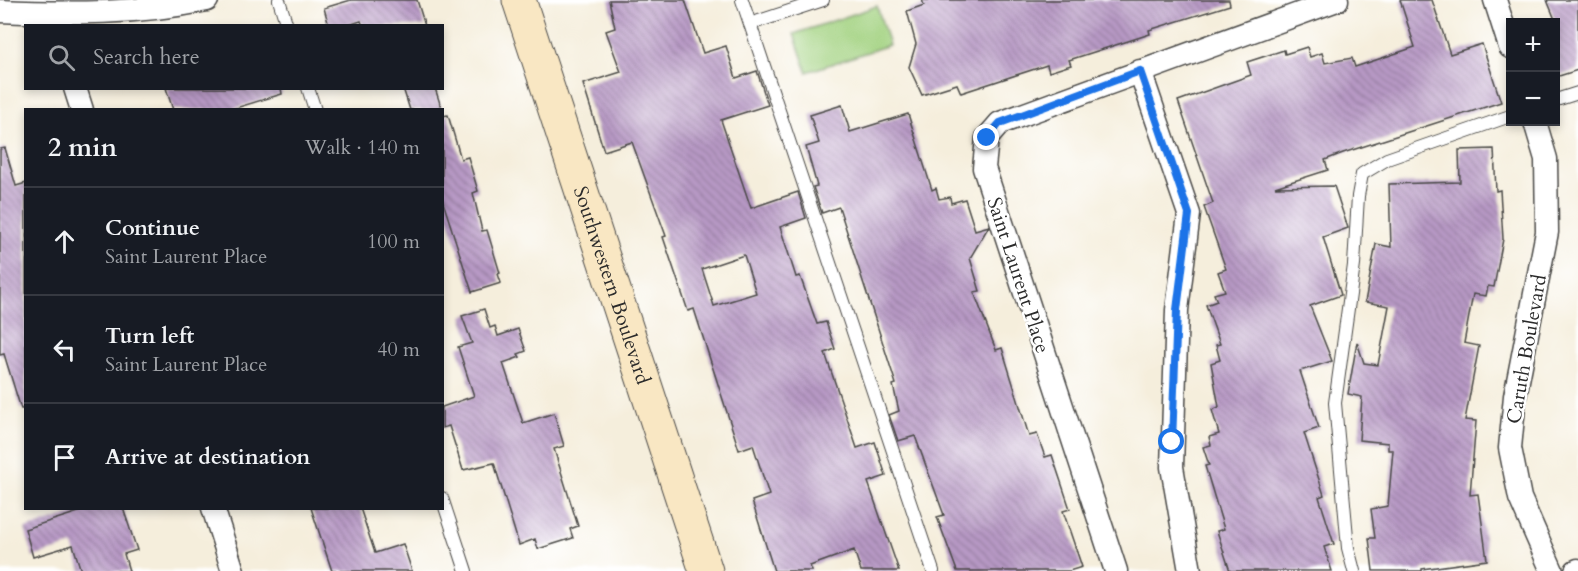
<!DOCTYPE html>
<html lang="en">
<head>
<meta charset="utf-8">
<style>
  :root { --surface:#171b24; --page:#20242c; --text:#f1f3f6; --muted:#9ea1a6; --line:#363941 }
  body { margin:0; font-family:Cardo,serif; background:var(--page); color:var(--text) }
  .controls { position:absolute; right:18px; top:18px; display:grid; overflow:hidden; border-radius:0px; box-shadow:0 3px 9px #0003 }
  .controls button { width:54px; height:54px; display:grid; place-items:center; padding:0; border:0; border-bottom:2px solid var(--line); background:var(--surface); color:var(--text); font:30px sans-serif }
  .stop { position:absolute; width:18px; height:18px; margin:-14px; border:4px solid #1a73e8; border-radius:50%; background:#fff }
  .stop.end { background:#1a73e8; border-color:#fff; box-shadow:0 2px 6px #0008 }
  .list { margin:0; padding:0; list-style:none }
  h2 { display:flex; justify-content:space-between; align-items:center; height:78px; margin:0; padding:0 24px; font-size:26px }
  h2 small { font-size:20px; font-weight:400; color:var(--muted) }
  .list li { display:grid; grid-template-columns:39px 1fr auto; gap:18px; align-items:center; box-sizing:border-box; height:108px; padding:0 24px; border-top:2px solid var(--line) }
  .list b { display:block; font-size:22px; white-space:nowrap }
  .list p { margin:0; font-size:20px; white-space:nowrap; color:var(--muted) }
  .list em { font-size:20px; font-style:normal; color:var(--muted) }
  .icon { flex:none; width:33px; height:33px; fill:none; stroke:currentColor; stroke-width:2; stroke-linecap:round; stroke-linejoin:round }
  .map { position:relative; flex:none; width:1578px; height:571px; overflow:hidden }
  .search { position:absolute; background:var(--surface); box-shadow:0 3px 9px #0003; left:24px; top:24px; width:420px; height:66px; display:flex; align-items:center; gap:15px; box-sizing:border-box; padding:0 21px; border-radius:0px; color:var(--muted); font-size:22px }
  .panel { position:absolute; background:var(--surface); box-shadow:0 3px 9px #0003; left:24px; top:108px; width:420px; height:402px; border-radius:0px }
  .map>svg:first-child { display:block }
</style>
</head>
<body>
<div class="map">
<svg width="1578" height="571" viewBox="0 0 1578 571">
  <defs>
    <pattern id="building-back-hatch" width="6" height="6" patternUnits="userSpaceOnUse" patternTransform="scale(1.5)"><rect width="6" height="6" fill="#b799c5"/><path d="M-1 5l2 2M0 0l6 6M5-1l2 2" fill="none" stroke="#957da0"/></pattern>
  </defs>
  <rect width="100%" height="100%" fill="#fff"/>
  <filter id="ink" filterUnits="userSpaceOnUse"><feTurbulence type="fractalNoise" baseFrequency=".0167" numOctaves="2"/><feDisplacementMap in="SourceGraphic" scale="12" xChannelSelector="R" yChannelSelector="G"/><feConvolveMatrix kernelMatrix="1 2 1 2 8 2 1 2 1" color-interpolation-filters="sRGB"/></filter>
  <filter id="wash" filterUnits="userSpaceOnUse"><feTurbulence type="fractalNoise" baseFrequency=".008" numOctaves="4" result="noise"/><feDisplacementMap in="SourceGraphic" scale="24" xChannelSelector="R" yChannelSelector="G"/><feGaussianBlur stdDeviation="1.35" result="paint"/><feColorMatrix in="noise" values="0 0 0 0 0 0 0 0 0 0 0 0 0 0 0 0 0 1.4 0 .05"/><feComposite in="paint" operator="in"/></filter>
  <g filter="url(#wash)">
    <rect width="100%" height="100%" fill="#f5eedc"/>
    <path fill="#a2d280" stroke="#667e56" stroke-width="1.5" d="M877,6l12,39 -82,27 -13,-38z"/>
    <g id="blocks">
      <g fill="url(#building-back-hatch)" fill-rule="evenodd">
        <path d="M351,0h66l8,26h-62l-2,-5 -15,5h-17l-5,-18z"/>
        <path d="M609,0h76l18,53 23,-7 10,32 21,-7 11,34 -47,15 30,88 47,-16 8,26 -26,9 16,50 4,-1 17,48 9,-2 9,27 -10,4 32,95 18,-6 11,34 -18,6 31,89h-38l-7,-21 -44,16 2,5h-38l-22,-70 17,-6 -16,-50 -14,5 -45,-141 -6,2 -25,-74 3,-1 -34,-94 -28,9 -21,-67 38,-12 -15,-41 9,-3zM744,255l12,38 -42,13 -12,-37z"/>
        <path d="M922,0h307l1,5 -81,25 1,4 -81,26 2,5 -22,7 -2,-7 -86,28 -4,-9 -35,11 -13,-28 7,-23 -9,-33 17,-6z"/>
        <path d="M1400,0h32l18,54 32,-10 19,58 -158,51 -18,7 3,10 -53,17 59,-1 14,42 -25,9 18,58 -31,11 22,55 -32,10 19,57 -15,5 20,62 -5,2 15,47 -10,3 8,24h-102l-13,-40 7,-2 -19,-63 4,-1 -6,-18 8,-2 -2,-8 10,-3 -7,-24 7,-3 -8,-44 9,-3 -4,-15 4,-1 -14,-39 11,-4 -3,-7 11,-3 -7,-19 8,-3 -22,-62 9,-4 -35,-102 73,-26 -4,-13 37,-12 1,4 22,-7 3,10 12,-4 3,10 27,-5 3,9 60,-20z"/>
        <path d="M1547,0h31v70l-22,7v-55z"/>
        <path d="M166,88h115l1,6 -53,16h-56z"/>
        <path d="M403,88h32l7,22h-32z"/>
        <path d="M842,105l8,27 58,-18 24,76 4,-2 3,11 11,-2 1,6 14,-4 10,31 14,-4 -19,32 10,33 -6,1 22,58 6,-2 27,88 8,-2 8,23 7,-2 18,54 -7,2 19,56 -13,4h-112l-20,-54 7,-2 -29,-79 -17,5 -9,-26 10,-4 -6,-26 3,-1 -57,-177 -17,6 -9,-26 4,-1 -11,-39 13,-4 -9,-28z"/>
        <path d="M448,115l13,44 7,-2 10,34 -5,2 9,38 5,-1 13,43 -2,1 3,9 -29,9 -30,-93v-83z"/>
        <path d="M5,148l11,38 10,-3v226h-5l-17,-55 -4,1v-206z"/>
        <path d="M1494,149l2,42 4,-1 3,49 -9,48 -6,-1 -2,10 -13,-2 -9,49 15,3 -14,74 11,1 -6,74 8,-1 9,66 -65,9v2h-49l-4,-33h6l-4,-29 17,-3 5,-56h-5v-7l-29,-3 3,-43 -14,-3 9,-52 7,21 14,2 11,-59 -24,-4 11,-58 15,3 -2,-63 71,-2 -1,-32z"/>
        <path d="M484,309l6,19 5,-2 3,10 20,-7 8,22 -8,3 2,3 -17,6 20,60 31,-10 10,33 -10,3 24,77 -8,3 3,9 -35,11 -3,-10 -16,6 -25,-82 -31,7 -14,-44 -7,2v-21l32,-11 -16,-49 14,-4 -10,-27z"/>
        <path d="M91,508h32l14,42 -13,4 5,17h-48l-8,-26 -40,12 -8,-28z"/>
        <path d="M311,508h49l15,45 28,-9 9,27h-80z"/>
      </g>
    </g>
  </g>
  <g filter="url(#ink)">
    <use href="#blocks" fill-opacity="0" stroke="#494846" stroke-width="1.5"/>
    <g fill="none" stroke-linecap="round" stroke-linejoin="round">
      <g stroke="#494846" stroke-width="14">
        <g id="lane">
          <path d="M279,0l8,26"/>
          <path d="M742,0l191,571"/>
          <path d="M750,24l73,-24"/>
          <path d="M308,88l7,22"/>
          <path d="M1556,100l22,-7"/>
          <path d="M442,498l24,73"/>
          <path d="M1354,571l-6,-23 -13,-145 19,-138 4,-69 4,-22 25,-15 123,-43"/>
        </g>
      </g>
      <g stroke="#494846" stroke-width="25">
        <g id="street">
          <path d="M1495,0l15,47"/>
          <path d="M0,11c69,3 139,3 207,-11"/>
          <path d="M1140,71l49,143 -12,96 -5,157 18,104"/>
          <path d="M75,88l7,22"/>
          <path d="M1535,122l11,37 1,73 -32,164 -5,52 10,50 32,73"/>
          <path d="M213,508l20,63"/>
          <path d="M1116,571l-132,-403 3,-30 13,-15 337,-123"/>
          <path d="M1576,571l2,-1"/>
        </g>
      </g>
      <g stroke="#494846" stroke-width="35">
        <g id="secondary">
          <path id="s1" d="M519,0l187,571"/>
        </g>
      </g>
      <use href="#lane" stroke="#fff" stroke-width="12"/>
      <use href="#street" stroke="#fff" stroke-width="22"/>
      <use href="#secondary" stroke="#f9e7c3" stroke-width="33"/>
    </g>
  </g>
  <g fill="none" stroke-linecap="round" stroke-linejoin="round" filter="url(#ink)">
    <path stroke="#1a73e8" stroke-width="8" d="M987,138l13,-15 140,-52 49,143 -12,96 -5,132"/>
  </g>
  <g text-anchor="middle" stroke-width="5" stroke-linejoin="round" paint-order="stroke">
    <g font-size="20" fill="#2b2b2b" stroke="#fff">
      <text transform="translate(1019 275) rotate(72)" y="7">Saint Laurent Place</text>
      <text dy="7" stroke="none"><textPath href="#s1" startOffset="300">Southwestern Boulevard</textPath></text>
      <text transform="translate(1526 349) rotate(-80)" y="7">Caruth Boulevard</text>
    </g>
  </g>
</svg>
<div class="controls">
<button>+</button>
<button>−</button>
</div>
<div class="stop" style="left:1172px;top:442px"></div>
<div class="stop end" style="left:987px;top:138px"></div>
<div class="search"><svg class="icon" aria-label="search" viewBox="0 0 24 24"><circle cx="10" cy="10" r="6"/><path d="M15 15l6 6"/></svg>Search here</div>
<section class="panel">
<h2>2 min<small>Walk · 140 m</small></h2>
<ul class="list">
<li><svg class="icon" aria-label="ahead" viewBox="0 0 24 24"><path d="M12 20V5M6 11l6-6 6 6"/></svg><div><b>Continue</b><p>Saint Laurent Place</p></div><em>100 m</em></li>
<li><svg class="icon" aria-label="left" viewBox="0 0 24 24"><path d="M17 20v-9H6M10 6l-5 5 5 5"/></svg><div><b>Turn left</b><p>Saint Laurent Place</p></div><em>40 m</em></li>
<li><svg class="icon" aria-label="arrive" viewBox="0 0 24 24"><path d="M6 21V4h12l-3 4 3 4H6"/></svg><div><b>Arrive at destination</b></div></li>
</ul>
</section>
</div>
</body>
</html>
